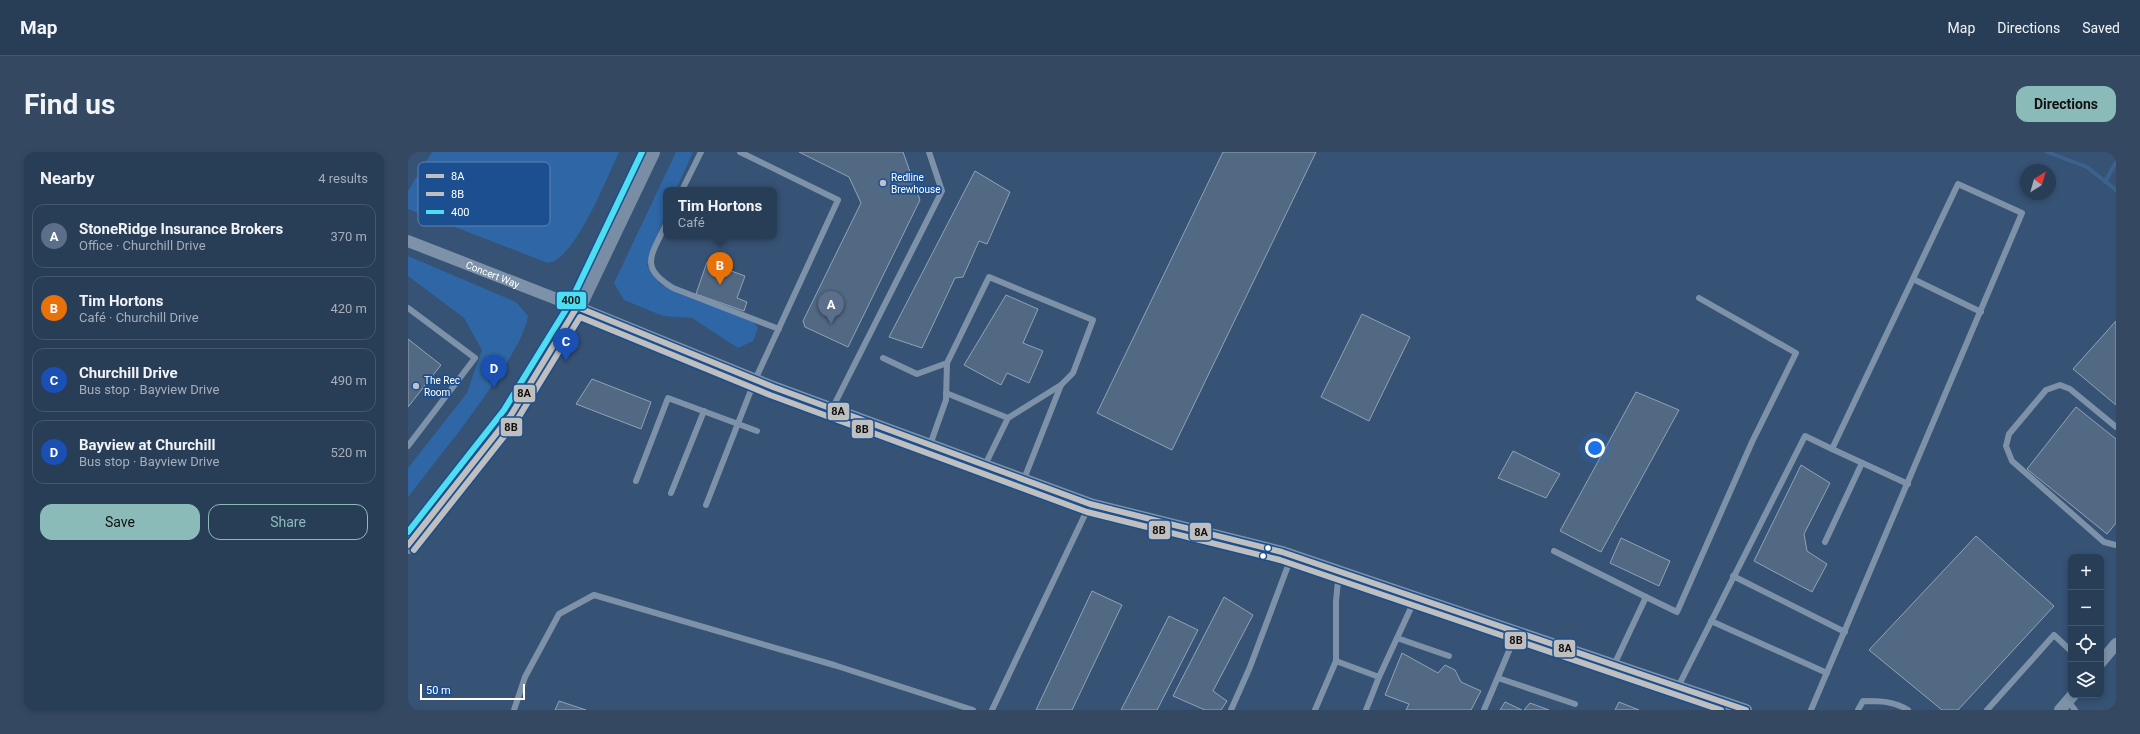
<!DOCTYPE html>
<html lang="en">
<head>
<meta charset="utf-8">
<style>
  :root { --surface:#283e57; --page:#344961; --text:#f1f3f6; --muted:#a5aeba; --line:#44576d; --accent:#8bbbb9 }
  body { margin:0; font-family:Roboto,sans-serif; background:var(--page); color:var(--text) }
  .controls { position:absolute; right:12px; bottom:12px; display:grid; overflow:hidden; border-radius:8px; box-shadow:0 2px 6px #0003 }
  .controls button { width:36px; height:36px; display:grid; place-items:center; padding:0; border:0; border-bottom:1px solid var(--line); background:var(--surface); color:var(--text); font:20px sans-serif }
  .compass { position:absolute; left:1612px; top:12px; width:36px; height:36px; border-radius:50%; background:var(--surface); box-shadow:0 2px 6px #0003; rotate:37deg }
  .scale { position:absolute; left:12px; bottom:10px; width:105px; box-sizing:border-box; padding-left:4px; border:2px solid #fff; border-top:0; font-size:11px; line-height:14px; white-space:nowrap; color:#fff; -webkit-text-stroke:3px #1b4f8f; paint-order:stroke }
  .you { position:absolute; left:1187px; top:296px; width:14px; height:14px; margin:-10px; border:3px solid #fff; border-radius:50%; background:#1a73e8; box-shadow:0 0 0 6px #1a73e833 }
  .badge { display:grid; place-items:center; width:26px; height:26px; border-radius:50%; background:var(--accent); color:#fff; font-size:13px; font-weight:700 }
  .pin { position:absolute; translate:-50% -33px; filter:drop-shadow(0 1px 2px #0008) }
  .pin::after { content:''; position:absolute; top:21px; width:14px; height:12px; background:inherit; clip-path:polygon(0 0,100% 0,50% 100%) }
  .popup { position:absolute; left:255px; top:35px; width:114px; height:52px; box-sizing:border-box; display:grid; place-content:center; border-radius:8px; background:var(--surface); filter:drop-shadow(0 1px 3px #0005); font-size:13px; white-space:nowrap; color:var(--muted) }
  .popup b { font-size:15px; color:var(--text) }
  .popup::after { content:''; position:absolute; left:50%; top:100%; margin-left:-8px; border:8px solid transparent; border-top-color:var(--surface) }
  .list { margin:0; padding:0; list-style:none }
  h2 { display:flex; justify-content:space-between; align-items:center; height:52px; margin:0; padding:0 16px; font-size:17px }
  h2 small { font-size:13px; font-weight:400; color:var(--muted) }
  .list li { display:grid; grid-template-columns:26px 1fr auto; gap:12px; align-items:center; box-sizing:border-box; height:64px; margin:0 8px 8px; padding:0 8px; border:1px solid var(--line); border-radius:12px }
  .list b { display:block; font-size:15px; white-space:nowrap }
  .list p { margin:0; font-size:13px; white-space:nowrap; color:var(--muted) }
  .list em { font-size:13px; font-style:normal; color:var(--muted) }
  .actions { display:flex; gap:8px; padding:12px 16px }
  .actions a { flex:1; padding:9px 0; border:1px solid var(--accent); border-radius:12px; text-align:center; font-size:14px; color:var(--accent) }
  .actions .main { background:var(--accent); color:#111 }
  .icon { flex:none; width:22px; height:22px; fill:none; stroke:currentColor; stroke-width:2; stroke-linecap:round; stroke-linejoin:round }
  .map { position:relative; flex:none; width:1708px; height:558px; overflow:hidden; border-radius:12px }
  header { display:flex; align-items:center; gap:24px; box-sizing:border-box; height:56px; padding:0 20px; background:var(--surface); border-bottom:1px solid var(--line) }
  header strong { font-size:19px }
  nav { display:flex; gap:22px; margin-inline-start:auto; font-size:14px }
  .intro { display:flex; align-items:center; justify-content:space-between; box-sizing:border-box; height:96px; padding:0 24px }
  h1 { margin:0; font-size:28px }
  .button { padding:10px 18px; border-radius:12px; background:var(--accent); color:#111; font-size:14px; font-weight:700 }
  main { display:flex; gap:24px; padding:0 24px }
  aside { flex:1; background:var(--surface); border-radius:12px; box-shadow:0 2px 6px #0003 }
  .map>svg:first-child { display:block }
</style>
</head>
<body>
<header>
<strong>Map</strong>
<nav><a>Map</a><a>Directions</a><a>Saved</a></nav>
</header>
<div class="intro"><h1>Find us</h1><a class="button">Directions</a></div>
<main>
<aside>
<h2>Nearby<small>4 results</small></h2>
<ul class="list">
<li><span class="badge" style="background:#5c6f8a">A</span><div><b>StoneRidge Insurance Brokers</b><p>Office · Churchill Drive</p></div><em>370 m</em></li>
<li><span class="badge" style="background:#e8710a">B</span><div><b>Tim Hortons</b><p>Café · Churchill Drive</p></div><em>420 m</em></li>
<li><span class="badge" style="background:#1a4fb4">C</span><div><b>Churchill Drive</b><p>Bus stop · Bayview Drive</p></div><em>490 m</em></li>
<li><span class="badge" style="background:#1a4fb4">D</span><div><b>Bayview at Churchill</b><p>Bus stop · Bayview Drive</p></div><em>520 m</em></li>
</ul>
<div class="actions"><a class="main">Save</a><a>Share</a></div>
</aside>
<div class="map">
<svg width="1708" height="558" viewBox="0 0 1708 558">
  <rect width="100%" height="100%" fill="#365274"/>
  <g fill="#2f66a5">
    <path d="M24,0h187c-12,25 -44,108 -71,111l-140,-54v-18z"/>
    <path d="M268,0h17l-17,38h-10v22l-19,53 13,19 38,17 52,16 8,11 -5,13 -15,7 -46,-30 -29,-2 -39,-16 -10,-17z"/>
    <path d="M0,104l108,46 12,14c-4,19 -13,33 -23,50 -29,46 -64,88 -97,131v-29l59,-75 15,-43 -18,-32 -56,-42z"/>
  </g>
  <path fill="#3b618d" d="M89,24l17,3 29,16v7l-7,12h-8l-39,-23 -3,-9 5,-4z"/>
  <g fill="none" stroke-linecap="round" stroke-linejoin="round">
    <g stroke="#3b618d" stroke-width="4">
      <path d="M1639,0l40,15 29,23"/>
      <path d="M1697,30l11,-20"/>
    </g>
  </g>
  <g fill="#526984" stroke="#92a2b6">
    <path d="M391,0h104l17,48 -72,147 -43,-20 -2,-6 58,-118 -12,-26z"/>
    <path d="M815,0h93l-144,298 -75,-37z"/>
    <path d="M567,19l35,21 -23,52 -8,-3 -16,36 -8,1 -33,70 -33,-11z"/>
    <path d="M299,110l38,14 -8,22 10,4 -3,9 -48,-17z"/>
    <path d="M598,143l32,14 -15,34 20,8 -14,32 -22,-10 -6,12 -37,-20z"/>
    <path d="M954,162l48,23 -41,84 -48,-24z"/>
    <path d="M1708,169v84l-43,-36z"/>
    <path d="M0,187l33,26 -33,42z"/>
    <path d="M184,227l59,23 -10,27 -65,-25z"/>
    <path d="M1228,240l43,18 -78,142 -41,-21z"/>
    <path d="M1668,255l40,32v84l-9,11 -80,-65z"/>
    <path d="M1105,299l47,23 -14,24 -48,-20z"/>
    <path d="M1393,313l29,18 -26,51 3,17 20,13 -15,28 -58,-31z"/>
    <path d="M1568,384l78,70 -96,104h-16l-73,-60z"/>
    <path d="M1213,386l49,23 -11,25 -49,-23z"/>
    <path d="M684,439l30,14 -50,105h-36z"/>
    <path d="M816,445l29,18 -40,76 14,10 -6,9h-16l-32,-14z"/>
    <path d="M761,464l29,14 -41,80h-36z"/>
    <path d="M994,501l36,20 7,-8 10,5 6,12 20,9 -10,19h-65l3,-6 -24,-9z"/>
    <path d="M151,549l27,9h-31z"/>
    <path d="M1097,550l17,8h-22z"/>
    <path d="M1211,550l20,8h-24z"/>
    <path d="M1122,551l19,7h-25z"/>
  </g>
  <g fill="none" stroke-linecap="round" stroke-linejoin="round">
    <g stroke="#7d92a8" stroke-width="6">
      <path d="M274,38l19,-38"/>
      <path d="M258,72c-14,31 -28,43 7,64l106,41"/>
      <path d="M1505,127l68,33"/>
      <path d="M0,156l67,50 -67,88"/>
      <path d="M475,206l34,16 30,-11"/>
      <path d="M538,241l62,25"/>
      <path d="M424,257l110,-218 -13,-39"/>
      <path d="M1708,275l-46,-38 -10,-4 -14,5 -37,44 -3,12 6,15 92,81 12,3"/>
      <path d="M522,293l16,-45 1,-37 42,-86 104,43 -20,53 -12,12 -53,33 -23,47"/>
      <path d="M1424,297l76,35"/>
      <path d="M616,327l37,-94"/>
      <path d="M228,329l32,-83 89,33"/>
      <path d="M263,341l33,-82"/>
      <path d="M298,353l49,-125 83,-180 -98,-48"/>
      <path d="M1417,390l37,-79"/>
      <path d="M1146,399l92,46 -32,68"/>
      <path d="M931,419l-3,30v60l43,16"/>
      <path d="M1325,424l112,56"/>
      <path d="M1238,445l31,15 75,-170 44,-89 -97,-55"/>
      <path d="M1303,469l116,52"/>
      <path d="M989,486l52,18"/>
      <path d="M1090,526l77,26"/>
      <path d="M1270,535l127,-251 27,13 126,-265 64,29 -211,497"/>
      <path d="M1660,549l7,9"/>
      <path d="M106,558l11,-33 34,-63 35,-19 240,70 139,45"/>
      <path d="M584,558l98,-206"/>
      <path d="M823,558l19,-43 42,-112"/>
      <path d="M907,558l21,-49"/>
      <path d="M958,558l13,-33 37,-80"/>
      <path d="M1076,558l33,-78"/>
      <path d="M1450,558l5,-9c17,0 31,0 45,9"/>
      <path d="M1579,558l67,-75 17,16"/>
    </g>
    <g stroke="#7d92a8" stroke-width="12">
      <path id="s1" d="M0,89l169,66 196,80 317,117 192,48 464,158"/>
      <path d="M1693,510l15,-18"/>
      <path d="M1652,558l13,-15"/>
    </g>
    <path stroke="#798da4" stroke-width="18" d="M0,393l103,-130 66,-108 74,-155"/>
    <g stroke="#1b4f8f" stroke-width="9">
      <path id="bus-1" d="M0,393l103,-130 66,-108 196,80 317,117 192,48 464,158"/>
    </g>
    <g stroke="#1b4f8f" stroke-width="9">
      <path id="bus-2" d="M6,398l103,-130 63,-103 190,78 317,117 193,48 441,150"/>
    </g>
    <g stroke="#1b4f8f" stroke-width="9">
      <path id="bus-3" d="M0,380l96,-122 66,-107 72,-151"/>
    </g>
    <use href="#bus-1" stroke="#bfbfbf" stroke-width="6"/>
    <use href="#bus-2" stroke="#bfbfbf" stroke-width="6"/>
    <use href="#bus-3" stroke="#4ddff1" stroke-width="6"/>
  </g>
  <g fill="#b9c2ce" stroke="#1b4f8f" stroke-width="1.5">
    <circle cx="475" cy="31" r="4"/>
    <circle cx="8" cy="234" r="4"/>
  </g>
  <g fill="#fff" stroke="#1b4f8f" stroke-width="1.5">
    <circle cx="860" cy="396" r="3.5"/>
    <circle cx="855" cy="404" r="3.5"/>
  </g>
  <g text-anchor="middle" stroke-width="3.5" stroke-linejoin="round" paint-order="stroke">
    <g font-size="10" fill="#fff" stroke="#1b4f8f" text-anchor="start">
      <text x="483" y="29">Redline<tspan x="483" dy="12">Brewhouse</tspan></text>
      <text x="16" y="232">The Rec<tspan x="16" dy="12">Room</tspan></text>
    </g>
    <g font-size="10" fill="#fff" stroke="#1b4f8f">
      <text dy="4" stroke="none"><textPath href="#s1" startOffset="91">Concert Way</textPath></text>
    </g>
  </g>
  <rect x="10" y="10" width="132" height="64" rx="6" fill="#1b4f8f" stroke="#5f84b1" stroke-width="1"/>
  <rect x="18" y="22" width="18" height="4" fill="#bfbfbf"/>
  <rect x="18" y="40" width="18" height="4" fill="#bfbfbf"/>
  <rect x="18" y="58" width="18" height="4" fill="#4ddff1"/>
  <g font-size="11" fill="#fff">
    <text x="43" y="28">8A</text>
    <text x="43" y="46">8B</text>
    <text x="43" y="64">400</text>
  </g>
  <g stroke="#1b4f8f" stroke-width="1.5">
    <rect x="148" y="139" width="31" height="19" rx="4" fill="#4ddff1"/>
    <rect x="105" y="232" width="23" height="19" rx="4" fill="#bfbfbf"/>
    <rect x="419" y="250" width="23" height="19" rx="4" fill="#bfbfbf"/>
    <rect x="92" y="265" width="23" height="20" rx="4" fill="#bfbfbf"/>
    <rect x="443" y="267" width="23" height="20" rx="4" fill="#bfbfbf"/>
    <rect x="740" y="368" width="23" height="20" rx="4" fill="#bfbfbf"/>
    <rect x="781" y="370" width="23" height="19" rx="4" fill="#bfbfbf"/>
    <rect x="1096" y="479" width="23" height="19" rx="4" fill="#bfbfbf"/>
    <rect x="1145" y="487" width="23" height="19" rx="4" fill="#bfbfbf"/>
  </g>
  <g font-size="11" text-anchor="middle" font-weight="bold" fill="#111">
    <text x="163" y="152">400</text>
    <text x="116" y="245">8A</text>
    <text x="430" y="263">8A</text>
    <text x="103" y="279">8B</text>
    <text x="454" y="281">8B</text>
    <text x="751" y="382">8B</text>
    <text x="793" y="384">8A</text>
    <text x="1108" y="492">8B</text>
    <text x="1157" y="500">8A</text>
  </g>
</svg>
<div class="controls">
<button>+</button>
<button>−</button>
<button><svg class="icon" aria-label="locate" viewBox="0 0 24 24"><circle cx="12" cy="12" r="6"/><path d="M12 2v4M12 18v4M2 12h4M18 12h4"/></svg></button>
<button><svg class="icon" aria-label="layers" viewBox="0 0 24 24"><path d="M12 4l9 5-9 5-9-5zM3 14l9 5 9-5"/></svg></button>
</div>
<svg class="compass" viewBox="-18 -18 36 36"><path d="M0-13l5 13h-10z" fill="#e53935"/><path d="M0 13l5-13h-10z" fill="#a5aeba"/></svg>
<div class="scale">50 m</div>
<div class="you"></div>
<div class="pin badge" style="left:423px;top:172px;background:#5c6f8a">A</div>
<div class="pin badge" style="left:312px;top:133px;background:#e8710a">B</div>
<div class="popup"><b>Tim Hortons</b>Café</div>
<div class="pin badge" style="left:158px;top:209px;background:#1a4fb4">C</div>
<div class="pin badge" style="left:86px;top:236px;background:#1a4fb4">D</div>
</div>
</main>
</body>
</html>
